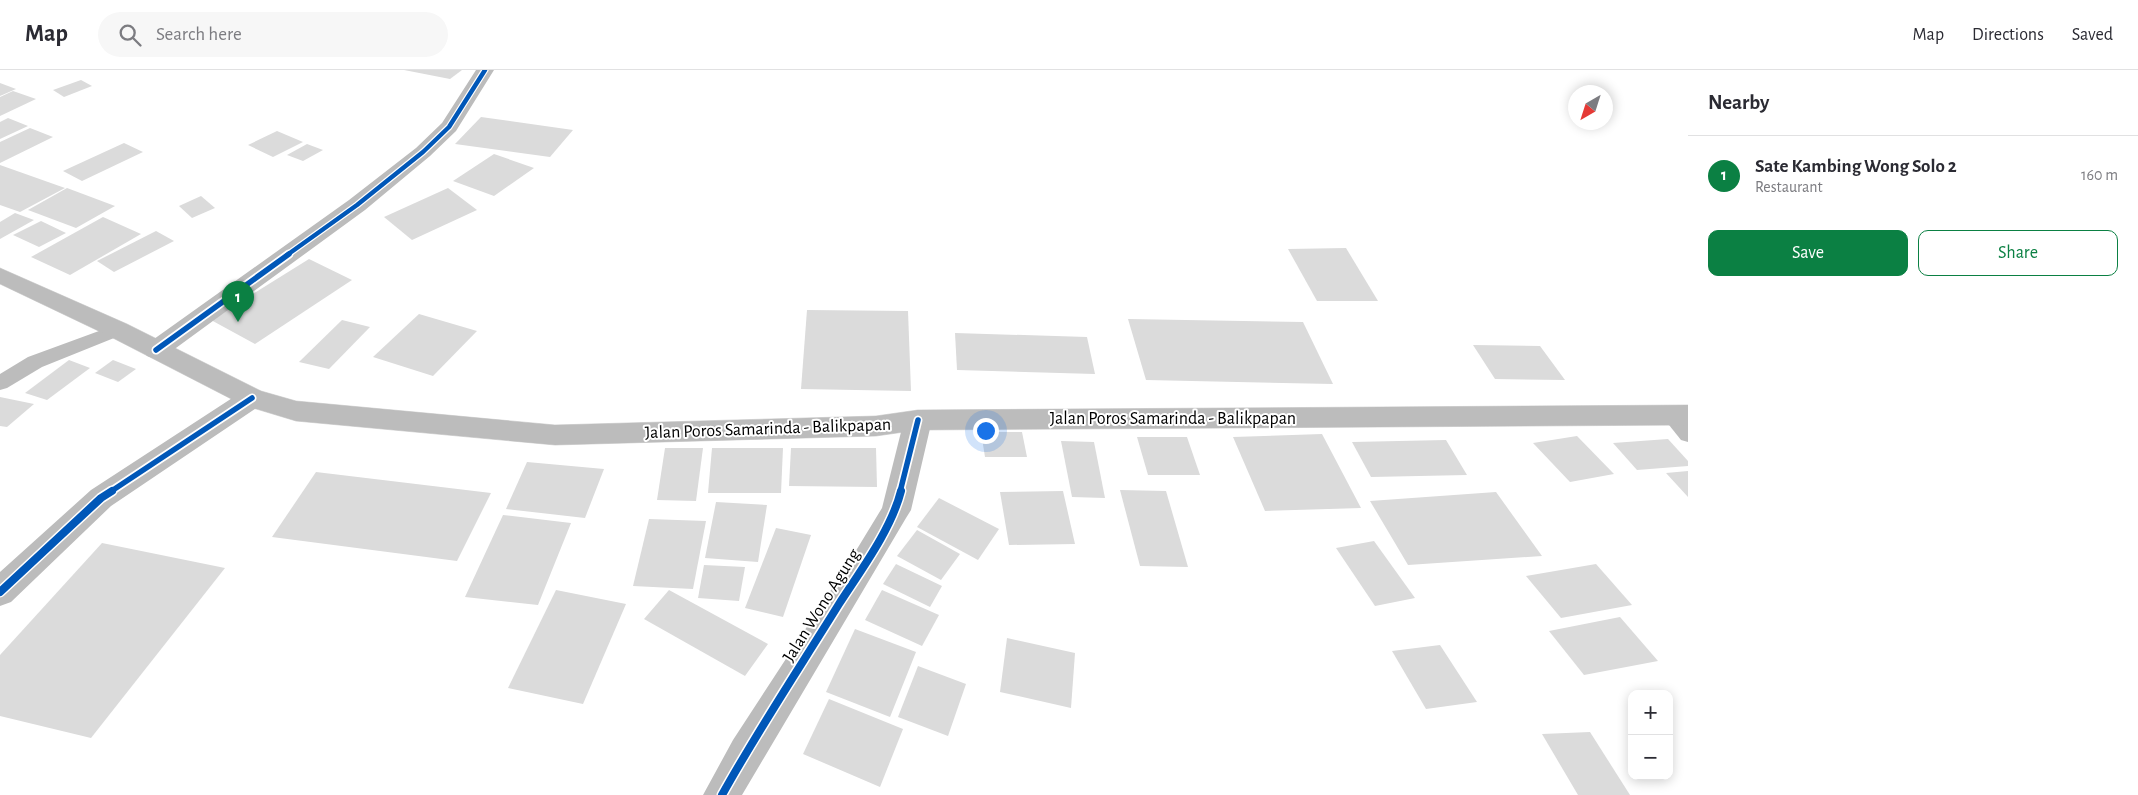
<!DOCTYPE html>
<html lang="en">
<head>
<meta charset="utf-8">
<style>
  :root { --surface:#fff; --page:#f7f7f7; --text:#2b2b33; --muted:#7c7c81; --line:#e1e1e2; --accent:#0b8043 }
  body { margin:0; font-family:"Alegreya Sans",sans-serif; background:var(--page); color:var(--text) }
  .controls { position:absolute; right:15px; bottom:15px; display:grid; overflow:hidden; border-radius:10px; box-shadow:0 2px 12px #0003 }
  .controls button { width:45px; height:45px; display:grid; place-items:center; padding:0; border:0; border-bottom:1px solid var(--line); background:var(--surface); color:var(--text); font:25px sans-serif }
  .compass { position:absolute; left:1568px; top:15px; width:45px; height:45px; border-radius:50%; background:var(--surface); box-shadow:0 2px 12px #0003; rotate:219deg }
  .you { position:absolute; left:985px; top:360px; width:18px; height:18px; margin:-12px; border:4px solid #fff; border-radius:50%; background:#1a73e8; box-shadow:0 0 0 8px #1a73e833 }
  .badge { display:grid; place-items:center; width:32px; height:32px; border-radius:50%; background:var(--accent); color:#fff; font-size:16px; font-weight:700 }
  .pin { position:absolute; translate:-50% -41px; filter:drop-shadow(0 1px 2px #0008) }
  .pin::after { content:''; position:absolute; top:26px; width:18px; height:15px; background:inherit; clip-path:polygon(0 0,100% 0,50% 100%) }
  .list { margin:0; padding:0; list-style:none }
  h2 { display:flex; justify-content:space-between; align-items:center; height:65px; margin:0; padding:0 20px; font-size:21px }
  h2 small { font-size:16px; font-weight:400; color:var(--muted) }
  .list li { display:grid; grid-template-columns:32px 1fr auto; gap:15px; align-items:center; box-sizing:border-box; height:80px; padding:0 20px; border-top:1px solid var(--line) }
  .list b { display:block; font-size:19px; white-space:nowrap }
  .list p { margin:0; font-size:16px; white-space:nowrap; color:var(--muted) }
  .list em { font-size:16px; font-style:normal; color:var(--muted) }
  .actions { display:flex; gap:10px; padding:15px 20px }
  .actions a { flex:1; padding:11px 0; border:1px solid var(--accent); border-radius:10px; text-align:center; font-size:18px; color:var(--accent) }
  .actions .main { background:var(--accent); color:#fff }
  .icon { flex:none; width:28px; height:28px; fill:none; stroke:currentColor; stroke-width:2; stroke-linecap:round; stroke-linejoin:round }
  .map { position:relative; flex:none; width:1688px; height:725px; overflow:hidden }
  header { display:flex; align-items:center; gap:30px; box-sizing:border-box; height:70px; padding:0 25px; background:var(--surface); border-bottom:1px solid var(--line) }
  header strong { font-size:24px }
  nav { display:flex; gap:28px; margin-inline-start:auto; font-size:18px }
  .search { width:350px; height:45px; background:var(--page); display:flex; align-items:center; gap:12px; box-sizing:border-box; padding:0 18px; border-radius:28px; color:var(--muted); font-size:19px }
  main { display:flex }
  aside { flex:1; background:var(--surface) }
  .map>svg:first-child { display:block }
</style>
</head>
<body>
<header>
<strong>Map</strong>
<div class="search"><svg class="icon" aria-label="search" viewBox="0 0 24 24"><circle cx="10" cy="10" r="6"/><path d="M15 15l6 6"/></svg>Search here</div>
<nav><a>Map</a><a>Directions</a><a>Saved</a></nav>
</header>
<main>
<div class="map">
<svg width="1688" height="725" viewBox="0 0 1688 725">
  <rect width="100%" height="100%" fill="#fff"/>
  <g fill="#dbdbdb">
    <path d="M404,0h58l-12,9z"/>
    <path d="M81,10l11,6 -28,11 -11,-7z"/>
    <path d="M0,13l16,6 -16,7z"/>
    <path d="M13,21l23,8 -36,17v-19z"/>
    <path d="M481,47l92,13 -23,27 -95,-13z"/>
    <path d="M8,48l20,8 -28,13v-17z"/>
    <path d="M30,58l23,9 -53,26v-21z"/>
    <path d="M277,61l26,11 -30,15 -25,-12z"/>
    <path d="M124,73l19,9 -61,29 -19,-10z"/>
    <path d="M307,74l16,6 -20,11 -16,-6z"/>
    <path d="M494,84l40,14 -40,28 -41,-15z"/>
    <path d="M0,95l65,23 -45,24 -20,-7z"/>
    <path d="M67,118l48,18 -39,22 -48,-18z"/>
    <path d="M448,118l29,22 -65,30 -28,-23z"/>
    <path d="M201,126l14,12 -23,10 -13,-12z"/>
    <path d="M15,143l19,7 -34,19v-17z"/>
    <path d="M103,147l38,17 -71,41 -39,-18z"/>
    <path d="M41,151l25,12 -27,14 -26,-12z"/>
    <path d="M156,161l18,10 -60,31 -17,-11z"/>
    <path d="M1346,178l32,53h-61l-29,-52z"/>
    <path d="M309,189l43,21 -97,64 -44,-24z"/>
    <path d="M807,240l101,1 3,80 -110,-2z"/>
    <path d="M419,244l58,17 -44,45 -60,-19z"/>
    <path d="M1128,249l175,3 30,62 -187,-4z"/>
    <path d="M342,250l28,7 -41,42 -30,-7z"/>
    <path d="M955,263l132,4 8,37 -138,-4z"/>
    <path d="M1473,275l67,1 25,34 -70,-1z"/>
    <path d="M69,290l21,8 -43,32 -22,-7z"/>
    <path d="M113,290l23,9 -18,13 -23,-9z"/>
    <path d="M0,327l34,7 -27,23 -7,-1z"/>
    <path d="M981,362h41l5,25h-42z"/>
    <path d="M1322,364l39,74 -96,3 -32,-74z"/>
    <path d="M1577,366l37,38 -44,8 -37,-39z"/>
    <path d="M1137,367h50l13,38h-52z"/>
    <path d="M1668,369l20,22v5l-51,4 -24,-27z"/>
    <path d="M1446,370l21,35 -96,2 -19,-35z"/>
    <path d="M1061,371l33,1 11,56 -33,-1z"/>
    <path d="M665,378h38l-7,53 -39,-1z"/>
    <path d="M712,378h71l-2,45h-73z"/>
    <path d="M791,378h85l1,39 -88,-1z"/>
    <path d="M527,392l77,7 -19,49 -79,-9z"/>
    <path d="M1688,401v26l-22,-24z"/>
    <path d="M316,402l175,21 -34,68 -185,-24z"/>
    <path d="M1120,420l46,1 22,76 -48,-1z"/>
    <path d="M1063,421l12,53 -66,1 -9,-53z"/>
    <path d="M1496,422l46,64 -134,9 -38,-64z"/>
    <path d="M939,428l60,31 -21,31 -61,-33z"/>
    <path d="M716,432l51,3 -9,57 -53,-4z"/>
    <path d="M503,445l68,8 -33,82 -73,-8z"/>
    <path d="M649,449l57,2 -13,68 -60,-3z"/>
    <path d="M776,458l35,7 -28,82 -38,-9z"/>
    <path d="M917,460l43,24 -19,26 -44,-24z"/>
    <path d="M1374,471l41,57 -40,8 -39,-58z"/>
    <path d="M102,473l123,25 -134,170 -91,-22v-61z"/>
    <path d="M896,494l46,22 -12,21 -47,-23z"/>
    <path d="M1596,494l36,41 -71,13 -35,-42z"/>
    <path d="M704,495l41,2 -6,34 -41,-3z"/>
    <path d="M556,520l70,14 -43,100 -75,-16z"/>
    <path d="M669,520l99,54 -23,32 -101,-57z"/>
    <path d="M882,520l57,25 -17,31 -57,-26z"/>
    <path d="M1620,547l38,44 -74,14 -35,-44z"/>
    <path d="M855,559l61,23 -26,65 -64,-25z"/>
    <path d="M1007,568l68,15 -4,55 -71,-16z"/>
    <path d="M1440,575l37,57 -51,7 -34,-58z"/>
    <path d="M918,596l48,18 -18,52 -50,-19z"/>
    <path d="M829,629l74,30 -23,58 -77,-33z"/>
    <path d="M1590,662l40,63h-52l-36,-61z"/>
  </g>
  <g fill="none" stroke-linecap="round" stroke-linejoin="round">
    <g stroke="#dbdbdb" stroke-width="1">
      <path id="highway" d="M0,198l127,56 134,67 35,10 259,24 321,-9 42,-6 770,-5v20l-770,5 -42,6 -321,9 -259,-24 -53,-16 -134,-69 -109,-52z"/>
    </g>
    <g fill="#bcbcbc" fill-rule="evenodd">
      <path d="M118,254l6,2 3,4 -3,4 -82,33 -35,21 -7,2v-16l28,-17z"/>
      <path d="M1671,338l7,2 10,12v20l-7,-2 -20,-25 3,-5z"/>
    </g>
    <g fill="#bcbcbc" fill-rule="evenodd">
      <path d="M476,0h18l-38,61 -26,25 -65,54 -200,146 -9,3 -9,-3 -4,-6 4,-6 202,-144 67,-52 26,-25z"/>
      <path d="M252,318l9,3 4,7 -4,7 -150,101 -100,96 -11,4v-34l91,-82 152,-99z"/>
      <path d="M918,340l10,3 4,7 -21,90 -5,8 -164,277h-39l30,-55 113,-173 36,-59 22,-88 4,-7z"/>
    </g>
    <use href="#highway" fill="#bcbcbc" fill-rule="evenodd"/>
    <g stroke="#fff" stroke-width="7">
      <path id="cycleway-far2" d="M287,185l70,-50 66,-53 26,-25 36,-57"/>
    </g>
    <g stroke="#fff" stroke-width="9">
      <g id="cycleway-far1">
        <path d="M156,280l133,-96"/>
        <path d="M110,422l142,-94"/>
        <path d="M900,422l18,-72"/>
      </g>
    </g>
    <g stroke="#fff" stroke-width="11">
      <g id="cycleway">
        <path d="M0,522l101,-94 11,-7"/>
        <path d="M722,725c36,-65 78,-128 117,-191 22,-34 52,-74 62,-113"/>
      </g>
    </g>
    <use href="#cycleway-far2" stroke="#0057b8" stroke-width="4.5"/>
    <use href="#cycleway-far1" stroke="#0057b8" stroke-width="5.5"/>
    <use href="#cycleway" stroke="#0057b8" stroke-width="8"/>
  </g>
  <g text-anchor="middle" stroke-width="4" stroke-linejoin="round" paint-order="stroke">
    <g font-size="18" fill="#000" stroke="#fff">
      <text x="1173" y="354">Jalan Poros Samarinda - Balikpapan</text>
      <text transform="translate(768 358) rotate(-2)" y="6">Jalan Poros Samarinda - Balikpapan</text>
      <text transform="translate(821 535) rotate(-58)" y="6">Jalan Wono Agung</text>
    </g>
  </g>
</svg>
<div class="controls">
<button>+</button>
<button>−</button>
</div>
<svg class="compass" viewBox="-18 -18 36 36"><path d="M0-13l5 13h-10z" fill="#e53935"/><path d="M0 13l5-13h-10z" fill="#7c7c81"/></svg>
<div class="you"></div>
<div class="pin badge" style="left:238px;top:252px">1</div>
</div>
<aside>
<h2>Nearby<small></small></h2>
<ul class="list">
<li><span class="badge">1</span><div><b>Sate Kambing Wong Solo 2</b><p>Restaurant</p></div><em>160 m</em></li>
</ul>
<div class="actions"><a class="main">Save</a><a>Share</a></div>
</aside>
</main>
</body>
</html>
